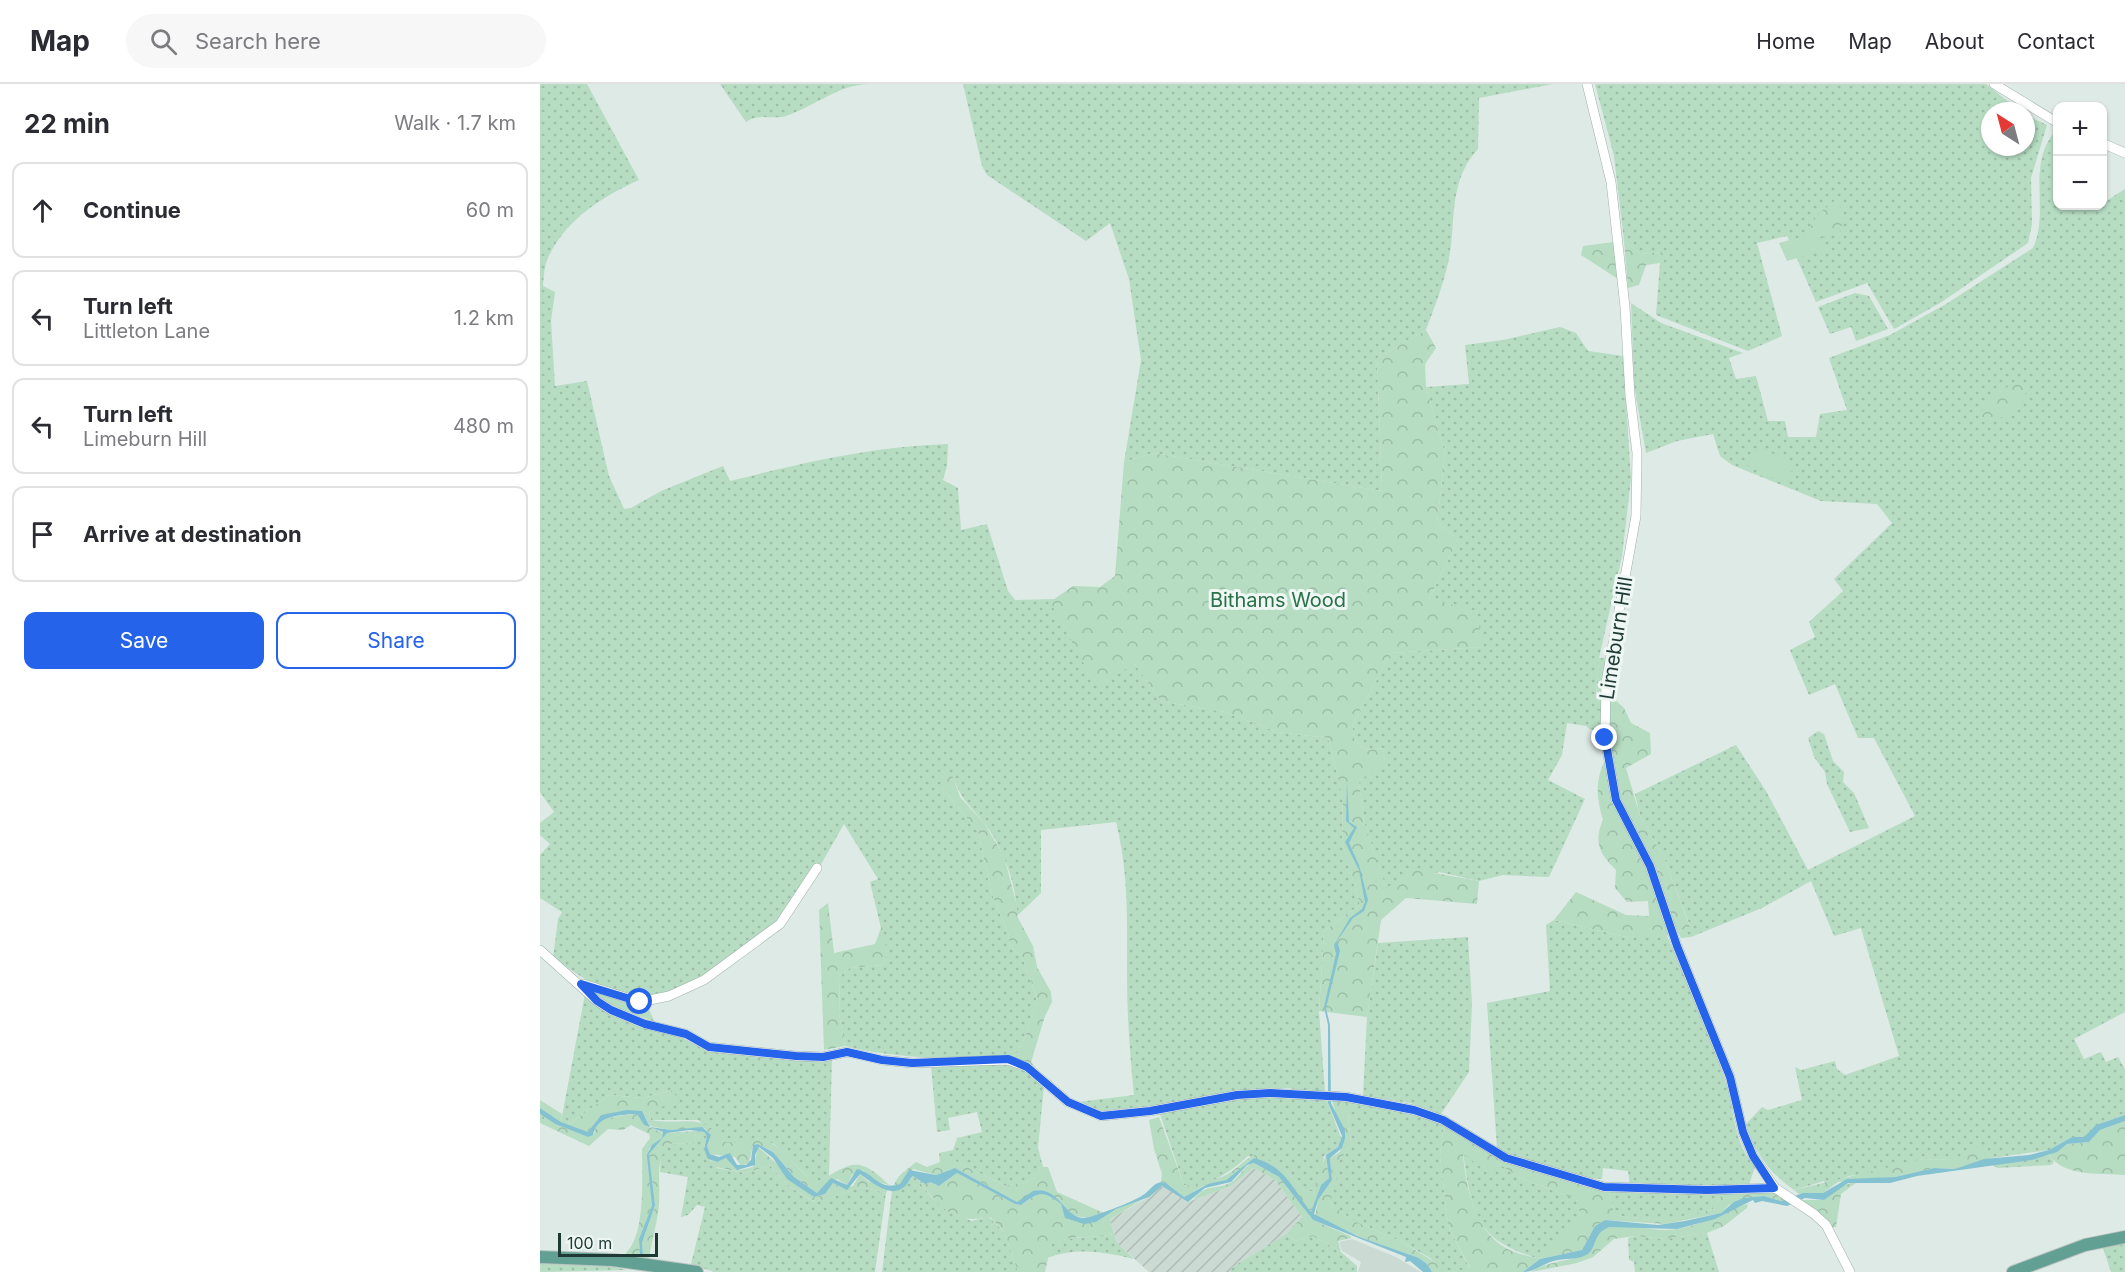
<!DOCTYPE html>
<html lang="en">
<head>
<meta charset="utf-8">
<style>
  :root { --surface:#fff; --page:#f7f7f7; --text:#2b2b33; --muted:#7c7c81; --line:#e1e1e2; --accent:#2563eb }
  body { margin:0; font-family:Inter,sans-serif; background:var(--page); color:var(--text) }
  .controls { position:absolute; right:18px; top:18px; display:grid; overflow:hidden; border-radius:12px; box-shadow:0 2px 4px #0004 }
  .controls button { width:54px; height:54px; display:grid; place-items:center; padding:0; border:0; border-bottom:2px solid var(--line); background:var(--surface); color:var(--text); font:30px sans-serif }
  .compass { position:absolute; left:1441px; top:18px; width:54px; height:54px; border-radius:50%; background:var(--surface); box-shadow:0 2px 4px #0004; rotate:324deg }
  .scale { position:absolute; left:18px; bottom:15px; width:100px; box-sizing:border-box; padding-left:6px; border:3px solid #1f3a34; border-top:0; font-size:16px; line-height:21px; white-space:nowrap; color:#1f3a34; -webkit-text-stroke:4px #eef7f3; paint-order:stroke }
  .stop { position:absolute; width:18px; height:18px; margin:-14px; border:4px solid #2563eb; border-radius:50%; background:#fff }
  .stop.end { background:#2563eb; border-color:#fff; box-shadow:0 2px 6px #0008 }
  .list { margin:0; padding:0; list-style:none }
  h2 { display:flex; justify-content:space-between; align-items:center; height:78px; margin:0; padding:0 24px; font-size:26px }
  h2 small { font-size:20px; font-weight:400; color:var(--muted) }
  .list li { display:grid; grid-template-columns:39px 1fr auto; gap:18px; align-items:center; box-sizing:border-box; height:96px; margin:0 12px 12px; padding:0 12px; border:2px solid var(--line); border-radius:12px }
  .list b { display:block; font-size:22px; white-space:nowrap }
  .list p { margin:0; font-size:20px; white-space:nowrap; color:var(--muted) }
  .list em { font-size:20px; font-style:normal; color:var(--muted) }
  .actions { display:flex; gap:12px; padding:18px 24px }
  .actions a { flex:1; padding:14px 0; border:2px solid var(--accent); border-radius:12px; text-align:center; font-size:21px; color:var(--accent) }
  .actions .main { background:var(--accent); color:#fff }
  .icon { flex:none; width:33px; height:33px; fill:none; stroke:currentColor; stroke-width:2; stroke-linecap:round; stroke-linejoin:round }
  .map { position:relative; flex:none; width:1585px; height:1188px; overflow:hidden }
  header { display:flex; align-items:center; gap:36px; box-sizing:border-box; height:84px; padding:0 30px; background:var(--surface); border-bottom:2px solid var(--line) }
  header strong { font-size:28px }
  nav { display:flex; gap:33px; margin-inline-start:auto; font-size:21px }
  .search { width:420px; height:54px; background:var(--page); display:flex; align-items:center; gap:15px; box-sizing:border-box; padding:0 21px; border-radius:33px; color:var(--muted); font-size:22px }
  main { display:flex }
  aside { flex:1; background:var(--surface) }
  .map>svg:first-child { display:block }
</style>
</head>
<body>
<header>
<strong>Map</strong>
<div class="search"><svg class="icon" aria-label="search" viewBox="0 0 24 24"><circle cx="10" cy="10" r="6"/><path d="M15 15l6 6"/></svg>Search here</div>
<nav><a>Home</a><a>Map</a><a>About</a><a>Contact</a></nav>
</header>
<main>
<aside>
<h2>22 min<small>Walk · 1.7 km</small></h2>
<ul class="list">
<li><svg class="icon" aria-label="ahead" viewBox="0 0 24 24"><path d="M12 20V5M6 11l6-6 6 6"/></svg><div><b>Continue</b></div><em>60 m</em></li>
<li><svg class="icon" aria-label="left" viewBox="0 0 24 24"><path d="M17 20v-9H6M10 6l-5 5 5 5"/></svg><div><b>Turn left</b><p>Littleton Lane</p></div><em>1.2 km</em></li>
<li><svg class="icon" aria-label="left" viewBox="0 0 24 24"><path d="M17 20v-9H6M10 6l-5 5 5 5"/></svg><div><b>Turn left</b><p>Limeburn Hill</p></div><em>480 m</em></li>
<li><svg class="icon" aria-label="arrive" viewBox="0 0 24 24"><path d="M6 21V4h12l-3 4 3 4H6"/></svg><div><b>Arrive at destination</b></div></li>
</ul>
<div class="actions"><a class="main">Save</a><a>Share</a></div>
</aside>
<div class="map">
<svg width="1585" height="1188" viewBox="0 0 1585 1188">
  <defs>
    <pattern id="industrial-furrows" width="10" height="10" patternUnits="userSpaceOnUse" patternTransform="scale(1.5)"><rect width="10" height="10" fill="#ccdad4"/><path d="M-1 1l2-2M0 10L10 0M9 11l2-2" fill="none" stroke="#afbcb7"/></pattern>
    <pattern id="grass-dots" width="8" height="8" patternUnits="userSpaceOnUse" patternTransform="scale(1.5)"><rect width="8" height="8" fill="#b6dcc2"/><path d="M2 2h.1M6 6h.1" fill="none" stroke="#9cbea7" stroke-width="1.8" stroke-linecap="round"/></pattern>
    <pattern id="forest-crowns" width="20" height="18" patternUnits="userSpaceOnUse" patternTransform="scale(1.5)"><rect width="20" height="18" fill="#b6dcc2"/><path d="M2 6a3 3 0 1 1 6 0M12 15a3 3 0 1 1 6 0" fill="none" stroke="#9cbea7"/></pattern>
  </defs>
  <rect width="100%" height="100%" fill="#deeae5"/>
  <path fill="#ccdad4" d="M812,1155l44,18 25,15h-63l3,-10 -19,-11 -3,-9z"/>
  <path fill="url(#industrial-furrows)" d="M713,1084l22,12 27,37 -16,17 -55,34v4h-82l-32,-29 -7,-24 39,-22 11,-10 5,-1 23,16 43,-16z"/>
  <g fill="url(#grass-dots)">
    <path d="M0,0h47l52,96c-36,16 -74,40 -91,78 -4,8 -4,19 -5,28l12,6 -4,29 4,65 32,-5 22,95 15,33 7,-1 30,-17 62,-25 7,15c72,-18 144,-35 218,-37l-1,22 -4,14 15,8 3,42 26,-6 21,67 7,9 40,-1 -4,3 84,62 26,37 64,11 52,20 51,6 15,60 -1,44 18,63 -36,26 -5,80 6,81 -39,-4 -29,1 -97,16 -61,6 -21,-9 56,-7c-4,-40 -7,-80 -7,-120 0,-52 2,-102 -11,-153l-75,8v63l-24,23c0,-31 -14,-69 -33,-93 -14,-18 -23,-23 -31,-46l-10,12 35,42 13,61 17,41 2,13 12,11 15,40 -12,41 -9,16 -6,4c-56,0 -111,2 -165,-12l-6,-33 1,-37 10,-8 33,-3 4,-12 -17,-71 8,-3 -34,-55 -24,42 -42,57 -51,39 -56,30 -39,5 -38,-12 -41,-27 5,-39 4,-7 -22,-14v-43l10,-11 -10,-9v-12l14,-11 -14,-20z"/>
    <path d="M180,0h148c-30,1 -53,22 -82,32 -14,4 -27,-3 -40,6z"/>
    <path d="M423,0h590l-74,14 -1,51c-31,33 -21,74 -30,114 -5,23 -14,45 -22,67l-49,28 5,133 -229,-38 -29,9 17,-102 -12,-81 -19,-56 -24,18 -99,-66 -5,-9z"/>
    <path d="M1055,0h391l34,27h-30v36h36v-32l21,10 -16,53 1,46 -4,19 -88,60 -46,26 -27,-46 -51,19 -29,-66 -30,7 25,93 -34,15 -92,-36 4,-52 8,-6 -7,-5 -20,2 -17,-13 -10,-85z"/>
    <path d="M1518,44v78h44l1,-3 22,-14v823l-51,27 10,20 17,-7 5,10 12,-5 7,12v46l-21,7 -19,15h-13l-23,13 -57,8 -10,-12 -29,14 -30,-1 -50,14 -24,3 -22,9 -3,-4 -30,9c-25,-18 -39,-36 -48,-66l16,-17 6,3 34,-10 -7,-33 6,3 34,-9 2,8 8,6 54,-19 -38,-128 -27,8 -23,-55 -49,27 -71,29 -10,1 -3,-6 12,-6 -26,-68 -24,-42 -5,-22 101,-49 30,46 42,79 107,-54 -41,-78h-16l-23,-54 -26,11 -19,-45 25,-13 -6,-15 34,-31 -9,-12 58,-56 -15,-19 -56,-3 -89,-36 -12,-9 -7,-22 -36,7 -31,12 -12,-68 -3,-82 30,20 82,30 -14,5 7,21 20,-3 12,45h17l3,16h28l4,-23 27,-4 -18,-52 61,-23 56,-31 87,-56c18,-38 -9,-84 25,-120z"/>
    <path d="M1315,209l14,3 19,33 -32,12 -5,-14 -21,7 -12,-27z"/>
    <path d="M1020,243l16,6 12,18 35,5 8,123 -9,77 -23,102 -3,36 7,36h-12l-5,-4 -19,-3 -5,32 -14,25 37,19 -36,78 -46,-2 -24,6 -40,-9 -53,16 -22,-66 -5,-41 28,-21 -1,-12 -21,2 -11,-12 -2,-12 39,-73 90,-6 -52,-48 29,-60 -21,-16 8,-69 -19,-67 43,-3 -4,-39 38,-5z"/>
    <path d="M1278,647l6,3 9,27 11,11 -1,10 11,11 15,35 -19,4 -23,-48 -2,-12 -11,-15 -6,-19z"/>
    <path d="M1014,836l76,18 37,-2c20,47 41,93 57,141 11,31 8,64 31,90l-6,18 -119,1 -2,-15 -25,-3 -1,11c-33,-3 -77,-9 -105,-31l-10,-145 63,-12 -4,-66z"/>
    <path d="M928,853l4,67 -3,68 -28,42 -31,-11 -47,-7 4,-79 11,-74z"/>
    <path d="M45,910l123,56 124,8 -3,118 -12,7 -6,-3 -37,-36 -11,-4 -28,4 -13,-3 -24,-21h-47l-2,-8 9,-4 13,-18 -28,8 -34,-3 -41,30 -7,-3z"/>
    <path d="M470,980l16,7 18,14 -6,63 5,19h-3c-1,16 -21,15 -34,19l-51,-25 -15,2 -1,-10 14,-3 4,-12 25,-6 -5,-20 -29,6 2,12 -13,2 -6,-67z"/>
    <path d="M738,1012l48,2 15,40 -3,9 -14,9 -2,14 -9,21 -7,1 -21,-22 -37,-14c-15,14 -42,34 -64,29l-24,-71 45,-11z"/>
    <path d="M821,1018l83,20 -4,34 8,70 22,43 -19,3 -11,-5 -10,-9 -28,-16 -50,-22 -22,-17 7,-39 14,-19 -3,-32z"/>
    <path d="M156,1047l8,1 3,4 -3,11 5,13 7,2v6l30,5 24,-8c12,17 27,28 45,37l47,-15 24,6 -11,79h-161l-23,-8 14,-57 -8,-2 -9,10 -7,2 7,-40 -28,-5 1,-19 8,-9 25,-1z"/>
    <path d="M923,1069l25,19 6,-12 26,18 56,21 4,15 -4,11 -36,34c-64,-18 -68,-45 -77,-106z"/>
    <path d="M1509,1071l5,7 -3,3 -53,3 -6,-3z"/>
    <path d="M374,1091l19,24 38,22 18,-4 15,15 14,40h-136l10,-82 9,-1z"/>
    <path d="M1069,1107l114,2 -10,16c-33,9 -65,16 -99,5z"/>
    <path d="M1167,1149l12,39h-84l-1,-10 -5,-2 -1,-22 7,-2 30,3z"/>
    <path d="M574,1150l3,9 17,16c-30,-7 -58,-12 -87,-1 1,-4 2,-11 5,-14 6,-8 48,-6 62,-10z"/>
    <path d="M746,1150l10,7 17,-5 28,16 16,14v6h-126v-4z"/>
    <path d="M1579,1158h6v30h-14l-8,-24z"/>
    <path d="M0,1180l65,1 22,5 -87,2z"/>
  </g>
  <g fill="url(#forest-crowns)" fill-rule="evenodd">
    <path d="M1298,114l5,23 -4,13 -17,4 -14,-6 9,-17z"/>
    <path d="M1084,157l17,13 20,-2 7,5 -8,6 -14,2 -7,20 -11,3z"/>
    <path d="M1074,158l4,37 -37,-24 2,-9z"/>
    <path d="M886,246l10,18 -11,16 1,23 19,67 -8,69 21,16 -29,60 48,12 5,36 -91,6 -39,73 2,12 11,12 22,-2 1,12 -29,21 5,41 22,65 9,-3 12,-16 72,13 -2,23 -71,-6 -25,22 -14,97 -48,-6 5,-80 36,-26 -18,-63 1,-44 -15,-60 -51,-6 -52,-20 -64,-11 -26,-37 -39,22 -46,-84 23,-16 27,1 15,-11 9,-114 29,-9 229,38 -5,-133z"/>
    <path d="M1478,298l12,3c-9,20 -27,40 -52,36 5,-20 23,-32 40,-39z"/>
    <path d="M1078,573l-6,40 12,11 7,15 19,10 1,21 -25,14 14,48 24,42 26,69 -29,11h-31l-76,-18 22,-28 50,23 23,1 -1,-15 -21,1 -12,-14 1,-18c-16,-15 -23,-28 -13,-50 -8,-26 -8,-47 8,-69 -1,-11 -8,-17 -11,-26 -6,-22 -3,-45 -1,-67z"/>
    <path d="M399,687l14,6 7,20 24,26 20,33 13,50v10l16,30 4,21 14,25 1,10 -7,14 -14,46 4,5 -25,-9 6,-4 9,-16 12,-41 -15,-40 -12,-11 -2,-13 -17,-41 -13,-61 -35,-42z"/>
    <path d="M288,819l6,50 41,-9 7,-19 5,28 -4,12 -33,3 -10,8 -1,37 6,33 -21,4 -5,-140z"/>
    <path d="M48,904l59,16 7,17 -47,-16z"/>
    <path d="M131,1006l6,7 -3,5 -25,10 2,8c27,6 55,-9 71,21 16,4 31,-3 43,-1 15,4 36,35 52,43 34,-20 41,-29 72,2l-15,-4 -11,-11 -11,5 -5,10 -10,-6 -20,14 -23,-16 -22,-26 -14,-7 -5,1 -4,18 -8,3 -6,-9 -25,-3 -3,-8 4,-11 -7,-7 -34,2 -20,-4 -7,-13 -42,2 -13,17 -20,-7 41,-30 34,3z"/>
    <path d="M791,1014l30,4 -13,12 3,31 -14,19 -1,17 -6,22 22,17 50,22 49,30h-19l-5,-8 -8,-6 -62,-22 -42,-20 3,-16 14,-20 -2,-22 10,-6 5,-22 -5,-5z"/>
    <path d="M0,1016l22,14 -1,8 -21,-14z"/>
    <path d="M0,1030l15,10 33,13 6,-3c2,-19 28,-18 43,-20l7,11 19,8 -1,5 -13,11 3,58 -13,32 1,17 3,-1 -1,-12 13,-38 -6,-51 18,-21 29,-2 -2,12 -25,1c-15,17 -8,38 -10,59 -1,19 -8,38 -10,57h-22l-1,-7c20,-19 16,-78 16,-104l8,-11 -1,-4 -18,-9 -8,5 -15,-1 -19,17 -49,-23z"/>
    <path d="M619,1033l25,68c11,2 32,-5 42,-10 12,-6 18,-17 32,-21l27,16 21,22 7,-1 13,-36 3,23 -8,7 -10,28 -44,-50 -13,-5 -28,22 -23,6 -19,11 -18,-14 -5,-1 1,-8 -8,-25 -5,-29z"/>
    <path d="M1585,1037v54c-24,-2 -61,2 -76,-20l18,-11 22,-2 11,-12z"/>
    <path d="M904,1038l51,32 114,37 5,23c34,11 66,3 99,-5l10,-16 51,-3 13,9 -6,2 -17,-5 -20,3 -15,6 -8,8 -56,11 -60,-4 -10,6 -13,24 -42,9 -17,13h-72l19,-4 -22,-42 -8,-70zM923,1070l25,18 6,-1 1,-10 25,17 56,21 4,15 -5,11 -35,34c-9,-3 -19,-4 -28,-8 -36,-15 -46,-62 -49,-97z"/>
    <path d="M1442,1061l10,13 -37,11 -21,-1 -39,9 -57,5 -15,11 -24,1 -5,-4 129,-31 30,1z"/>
    <path d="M218,1063l56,50 11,-3 8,-11 10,5 10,-2 7,-12 8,7 20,8 -2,4 -24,-6 -46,15c-19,-9 -34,-20 -46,-37l-24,8 -31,-6 1,-5 10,-4 14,12 13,-3z"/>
    <path d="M405,1076l10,1 51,25c13,-4 33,-3 34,-19h8l9,25 47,21c-40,15 -33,-13 -66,-23l-21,12 -58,-32 -8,-1 -15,6 -23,-6 -14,16 -6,1 6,-10 17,-14 11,5z"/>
    <path d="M714,1079l25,14 34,43 37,16 1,2 -13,3 3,11 -28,-16 -17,5 -10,-7 16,-17 -27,-37 -22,-12 -22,18 -38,14c14,-18 23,-9 39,-18 9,-6 11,-17 22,-19z"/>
    <path d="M417,1089l58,31 6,1c19,-12 18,-16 40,-1l5,14c26,10 27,5 48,-8 9,-5 19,-7 28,-10l-32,19 4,15c-20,5 -47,0 -63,11l-6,27h-27l-14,-40 -14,-15c-41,9 -52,-14 -76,-42l10,9 7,-3 10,4z"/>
    <path d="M1317,1098l-16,12 -5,33h-4l-30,-27h22l19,-15z"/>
    <path d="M1208,1120l-1,4 -23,18 -17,7 -42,6 -30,-3 -21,3 -21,18 -16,6 -46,9c16,-12 50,-11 60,-22 8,-9 3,-20 18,-24 15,-3 40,4 56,4 29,0 56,-18 83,-26z"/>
  </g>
  <g fill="#b6dcc2">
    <path d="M1279,148l5,18 -37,11 -8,-18z"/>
    <path d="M1218,362l37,19 -10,19 -38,-19z"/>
  </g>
  <g fill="#84c2d1">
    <path d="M807,698l2,40 8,5 -8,16 10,22 9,35 -4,11 -11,7 -16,23 3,10 -14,57 4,17 1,78 14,27v8l-3,10 -12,10 2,22 -14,20 -4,14 43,22 62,22 8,6 5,8h-9l-13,-11 -5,1 1,-5 -93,-37 -34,-43 -25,-14 -7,2 -16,17 -26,6 -17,14 -26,-16 -13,11 -33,12 -20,13 -12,2 -19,-6 -4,-14c-20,-14 -21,-12 -40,1l-6,-1 -58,-31 -18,13 -8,-4 -6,2 -12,-8c-4,3 -5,8 -9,11 -13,12 -34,-6 -44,-13l-13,16 -14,-7 -8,11 -11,3 -27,-18 -14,-21 -14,-11 -4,8v10l-18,5 -11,-12 -9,4 -9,-3 -4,-10 3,-13 -3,-4 -14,-2 -23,3 -18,21 6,51 -13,38 1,12 -3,1 -1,-17 13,-33 -5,-51 5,-10 10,-7 1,-6 -19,-7 -7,-11c-17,1 -40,1 -44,21l-5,2 -33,-13 -15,-10v-6l21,14 27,10 13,-17 26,-5 15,1 8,16 21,3 31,-3 9,8 -4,11 3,8 9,3 11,-4 7,12h9l5,-5 2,-15 5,-1 15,8 21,25 23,16 14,-15 16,7 10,-16c16,3 21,22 43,15l9,-14 27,5 19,-7 62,34 16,-11c25,-6 31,26 50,27 9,0 52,-17 60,-23 7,-4 9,-11 18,-13l5,1 18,14 24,-13 18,-4 28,-22c31,8 39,31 57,54l10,-27 8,-7 -3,-23 12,-8 4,-11 -14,-33v-78l-4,-18 12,-53 -2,-9 16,-27 12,-9 3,-7 -6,-32 -14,-28 9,-14 -8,-7z"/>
    <path d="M1585,1031v6l-25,9 -11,12 -22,2 -10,8 -25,8 -115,16 -27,7h-42l-24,17 -19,-2 -18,8 -25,-5 -7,2 -2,-3 -38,19 -38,10 -68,-2c-15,6 -11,15 -19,25 -7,8 -22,6 -32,8 -13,2 -23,12 -35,12l17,-13 42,-9 13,-24 10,-6 53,5 27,-4 36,-8 13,-11 10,-4 20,-2 17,5 22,-8h20l24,-14 48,-2 39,-9 21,1 29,-10 45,-4 20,-5 23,-13h12l12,-12z"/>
  </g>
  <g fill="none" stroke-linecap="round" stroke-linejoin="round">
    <g stroke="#a1b2ac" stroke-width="10">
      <g id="minor">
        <path d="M1047,0l24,98 14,125 5,89 7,57 -1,63 -30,167 -1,55 11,62 34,66 27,80 53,131 13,55 10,24 22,32 39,26 12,11 24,47"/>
        <path d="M1454,0l64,39"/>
        <path d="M1562,59l23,10"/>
        <path d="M0,866l57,51 14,9 34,14 41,10 23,13 87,9 27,1 24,-5 35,8 30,3 96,-3 19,7 41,35 33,14 49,-5 87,-16 33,-2 76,4 68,13 29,10 63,38 98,29 103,3 68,-2"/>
        <path d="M43,900l57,18 29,-6 35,-16 76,-56 37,-56"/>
      </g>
    </g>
    <g stroke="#bcc4c2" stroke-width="14">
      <g id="major">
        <path d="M0,1173l73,3 84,12"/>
        <path d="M1473,1188l72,-27 40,-8"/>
      </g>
    </g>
    <use href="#minor" stroke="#fff" stroke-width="9"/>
    <use href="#major" stroke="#62a093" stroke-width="12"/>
  </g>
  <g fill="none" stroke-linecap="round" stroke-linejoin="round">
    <path stroke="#2563eb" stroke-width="8" d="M100,918l-59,-18 16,17 14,9 34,14 41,10 23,13 87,9 27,1 24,-5 35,8 30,3 96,-4 19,8 41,35 33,14 49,-5 87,-16 33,-2 76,4 68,13 29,10 63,38 98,29 103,3 67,-2 -21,-32 -10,-24 -13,-55 -53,-131 -27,-80 -34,-66 -11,-62"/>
  </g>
  <g text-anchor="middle" stroke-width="6" stroke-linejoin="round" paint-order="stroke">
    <g font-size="20" fill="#297148" stroke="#eef7f3">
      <text x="738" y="523">Bithams Wood</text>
    </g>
    <g font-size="20" fill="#1f3a34" stroke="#eef7f3">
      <text transform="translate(1076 554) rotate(-81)" y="7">Limeburn Hill</text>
    </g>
  </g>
</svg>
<div class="controls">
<button>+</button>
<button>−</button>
</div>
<svg class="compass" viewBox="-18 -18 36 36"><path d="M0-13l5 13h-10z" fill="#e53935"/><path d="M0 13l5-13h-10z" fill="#7c7c81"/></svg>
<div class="scale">100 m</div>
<div class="stop" style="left:100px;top:918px"></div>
<div class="stop end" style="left:1065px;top:654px"></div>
</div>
</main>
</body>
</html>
